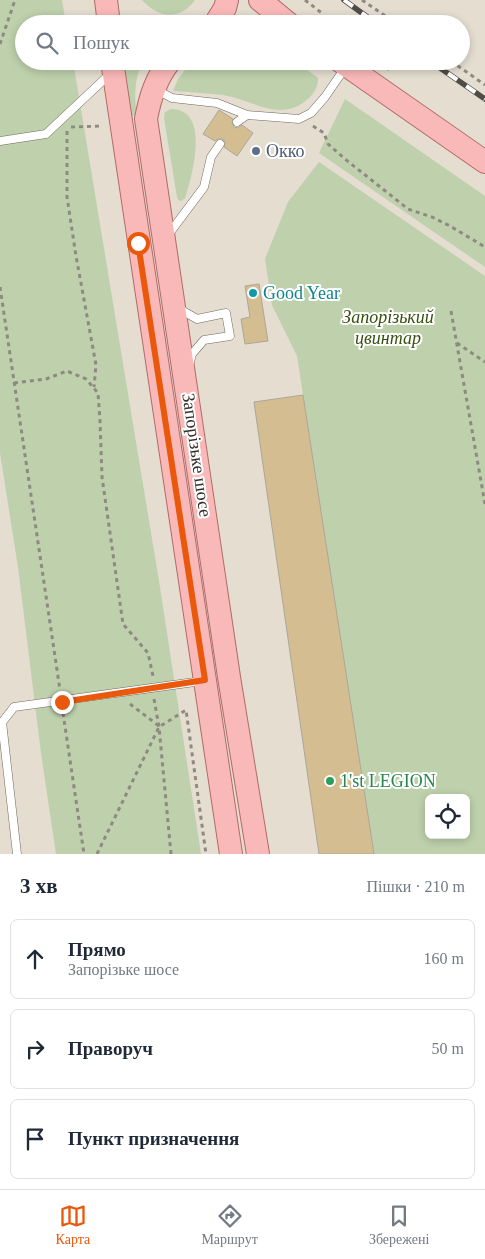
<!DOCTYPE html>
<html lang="uk">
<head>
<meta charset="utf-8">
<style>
  :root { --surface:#fff; --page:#f6f6f7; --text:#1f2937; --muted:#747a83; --line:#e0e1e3; --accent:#ea580c }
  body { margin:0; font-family:"Times New Roman",serif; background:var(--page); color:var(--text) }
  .controls { position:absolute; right:15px; bottom:15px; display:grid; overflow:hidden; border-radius:8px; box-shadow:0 2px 8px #0003 }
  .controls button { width:45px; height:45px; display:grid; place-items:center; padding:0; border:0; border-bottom:1px solid var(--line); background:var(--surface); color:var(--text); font:25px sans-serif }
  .stop { position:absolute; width:15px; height:15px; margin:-11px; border:4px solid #ea580c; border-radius:50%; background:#fff }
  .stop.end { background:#ea580c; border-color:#fff; box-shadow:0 1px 5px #0008 }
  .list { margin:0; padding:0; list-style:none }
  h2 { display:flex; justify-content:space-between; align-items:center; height:65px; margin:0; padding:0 20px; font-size:21px }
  h2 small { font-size:16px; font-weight:400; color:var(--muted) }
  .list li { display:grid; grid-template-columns:32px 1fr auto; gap:15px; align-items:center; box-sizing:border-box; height:80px; margin:0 10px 10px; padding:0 10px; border:1px solid var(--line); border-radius:8px }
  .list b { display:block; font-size:19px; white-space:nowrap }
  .list p { margin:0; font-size:16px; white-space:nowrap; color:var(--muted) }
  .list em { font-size:16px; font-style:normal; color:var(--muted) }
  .icon { flex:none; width:28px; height:28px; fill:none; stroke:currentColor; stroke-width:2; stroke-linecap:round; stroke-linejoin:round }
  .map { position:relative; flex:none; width:485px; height:854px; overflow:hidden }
  .search { position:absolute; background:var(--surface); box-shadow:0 2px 8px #0003; left:15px; right:15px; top:15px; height:55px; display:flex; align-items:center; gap:12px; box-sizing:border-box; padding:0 18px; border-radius:28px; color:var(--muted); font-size:19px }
  .sheet { height:335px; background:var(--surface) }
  nav { display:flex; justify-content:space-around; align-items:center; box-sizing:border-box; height:70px; border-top:1px solid var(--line); background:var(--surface); font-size:14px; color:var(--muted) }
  nav a { display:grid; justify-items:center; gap:2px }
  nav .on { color:var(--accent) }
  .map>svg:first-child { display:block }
</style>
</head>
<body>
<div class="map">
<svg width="485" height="854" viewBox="0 0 485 854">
  <rect width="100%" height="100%" fill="#e4ddd0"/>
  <g fill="#bed0ac" fill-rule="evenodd">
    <path d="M0,0h62l4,24h-42v37h49l86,520 42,273h-145l-15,-101 -23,-186 -18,-114z"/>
    <path d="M142,0h53c-15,21 -37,18 -53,0z"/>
    <path d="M122,61h21c-9,19 -9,34 -6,54l-6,1z"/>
    <path d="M192,61h103l23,17c0,8 -3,14 -9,20 -28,26 -55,2 -86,-3 -17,-2 -34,-3 -50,-4l5,-12z"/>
    <path d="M345,99l140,97v71l-166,-114z"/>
    <path d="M171,109c40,0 21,67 14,89l-4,3 -3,-1 -1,-3 -13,-79 1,-6z"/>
    <path d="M319,162l166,114v578h-111l-77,-498 -25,-51 -7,-46 23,-57zM429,798h37v37h-37z"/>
  </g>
  <g fill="#d4bd90" stroke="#ada69a">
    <path d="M219,110l14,9 -1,4 2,4 4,1 4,-3 11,8 -16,23 -13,-9 1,-5 -2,-3h-5l-3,2 -12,-7z"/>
    <path d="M259,284l9,57 -23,3 -4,-25 9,-2 -5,-31z"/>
    <path d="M303,395l71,459h-55l-65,-452z"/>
  </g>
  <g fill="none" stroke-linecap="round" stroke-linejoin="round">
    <g stroke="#6f695e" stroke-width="9">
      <g id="service">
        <path d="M155,89l17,9 45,5 30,12 52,4 12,-6 14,-16 20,-29"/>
        <path d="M237,122l10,-7"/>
        <path d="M0,141l46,-7 65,-61"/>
        <path d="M168,235l36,-48 7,-30 9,-13"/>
        <path d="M180,307l3,4 14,8 29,-6 4,23 -26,4 -12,14 -2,8"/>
        <path d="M2,722l15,132"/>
        <path d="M0,725l14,-18 188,-26"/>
      </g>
    </g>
    <g stroke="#b16b67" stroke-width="24">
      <g id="primary">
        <path d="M106,0l3,24"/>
        <path d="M260,0l29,24"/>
        <path d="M215,24l10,-16 2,-8"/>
        <path d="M112,61l119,793"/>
        <path d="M170,61c-14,17 -20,36 -24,58l83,558 29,177"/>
        <path d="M340,61l145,101"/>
      </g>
    </g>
    <g stroke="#8f8a81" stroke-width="3" stroke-dasharray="4 4" stroke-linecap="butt">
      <path d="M305,0l18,14"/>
      <path d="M362,0l35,24"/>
      <path d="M0,44l15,-44"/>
      <path d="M451,61l34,24"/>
      <path d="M387,70l5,-9"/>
      <path d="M313,126l11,7 4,11 17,15 63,50 24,8 18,9 35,21"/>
      <path d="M71,127l32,-1"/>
      <path d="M67,131v66l9,59 20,109 -2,22"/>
      <path d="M0,287l60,403"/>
      <path d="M451,311l34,193"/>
      <path d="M457,343l28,19"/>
      <path d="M14,383l32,-4 21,-8 19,8 12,14 2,28 2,56 21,147 25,29 5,23"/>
      <path d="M154,699l5,28 12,127"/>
      <path d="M130,704l29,22"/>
      <path d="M63,713l21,141"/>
      <path d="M97,854l62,-127 27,-17 20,144"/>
    </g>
    <use href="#service" stroke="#fff" stroke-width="8"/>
    <use href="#primary" stroke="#f9b9b8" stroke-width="22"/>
    <g stroke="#504c46" stroke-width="5.5">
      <g id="rail">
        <path d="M344,0l33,24"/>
        <path d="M430,61l55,38"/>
      </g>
    </g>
    <use href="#rail" stroke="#fff" stroke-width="4" stroke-dasharray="11" stroke-linecap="butt"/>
  </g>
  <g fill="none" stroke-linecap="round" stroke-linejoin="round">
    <path stroke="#ea580c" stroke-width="6" d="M62,702l143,-22 -67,-437"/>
  </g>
  <circle fill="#5c6f8a" stroke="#fff" stroke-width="2" cx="256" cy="151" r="5"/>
  <circle fill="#0f9aa8" stroke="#fff" stroke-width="2" cx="253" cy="293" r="5"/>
  <circle fill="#2e9e5b" stroke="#fff" stroke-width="2" cx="330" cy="781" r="5"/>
  <g text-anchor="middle" stroke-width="4" stroke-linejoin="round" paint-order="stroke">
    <g font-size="18" fill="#4e5e75" stroke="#fff" text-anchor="start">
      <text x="266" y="157">Окко</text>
    </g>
    <g font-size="18" fill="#0d838f" stroke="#fff" text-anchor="start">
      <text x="263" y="299">Good Year</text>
    </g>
    <g font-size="18" font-style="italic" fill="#375010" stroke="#fff">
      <text x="388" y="323">Запорізький<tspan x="388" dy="21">цвинтар</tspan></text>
    </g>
    <g font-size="18" fill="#33302b" stroke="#fff">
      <text transform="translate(197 455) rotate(82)" y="6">Запорізьке шосе</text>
    </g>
    <g font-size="18" fill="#27864d" stroke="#fff" text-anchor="start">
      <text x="340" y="787">1'st LEGION</text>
    </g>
  </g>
</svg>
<div class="controls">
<button><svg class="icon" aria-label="locate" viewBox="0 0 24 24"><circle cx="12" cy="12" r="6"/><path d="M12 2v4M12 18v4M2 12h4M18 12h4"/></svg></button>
</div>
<div class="stop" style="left:138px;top:243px"></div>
<div class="stop end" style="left:62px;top:702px"></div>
<div class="search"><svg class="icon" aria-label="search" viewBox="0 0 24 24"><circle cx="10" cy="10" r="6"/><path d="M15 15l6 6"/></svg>Пошук</div>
</div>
<section class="sheet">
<h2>3 хв<small>Пішки · 210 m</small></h2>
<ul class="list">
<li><svg class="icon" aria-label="ahead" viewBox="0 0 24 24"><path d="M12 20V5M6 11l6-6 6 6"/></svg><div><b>Прямо</b><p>Запорізьке шосе</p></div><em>160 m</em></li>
<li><svg class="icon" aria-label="right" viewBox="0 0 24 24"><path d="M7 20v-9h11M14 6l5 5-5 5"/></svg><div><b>Праворуч</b></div><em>50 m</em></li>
<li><svg class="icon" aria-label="arrive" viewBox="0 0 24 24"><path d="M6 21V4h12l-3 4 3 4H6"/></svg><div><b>Пункт призначення</b></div></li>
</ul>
</section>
<nav>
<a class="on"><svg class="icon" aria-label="map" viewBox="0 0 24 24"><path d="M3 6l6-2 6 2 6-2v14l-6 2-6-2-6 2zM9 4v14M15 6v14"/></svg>Карта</a>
<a><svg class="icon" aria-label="directions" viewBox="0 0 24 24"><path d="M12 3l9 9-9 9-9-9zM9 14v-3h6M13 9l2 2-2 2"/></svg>Маршрут</a>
<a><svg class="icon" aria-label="saved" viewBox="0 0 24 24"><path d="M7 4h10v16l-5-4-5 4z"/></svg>Збережені</a>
</nav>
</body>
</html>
